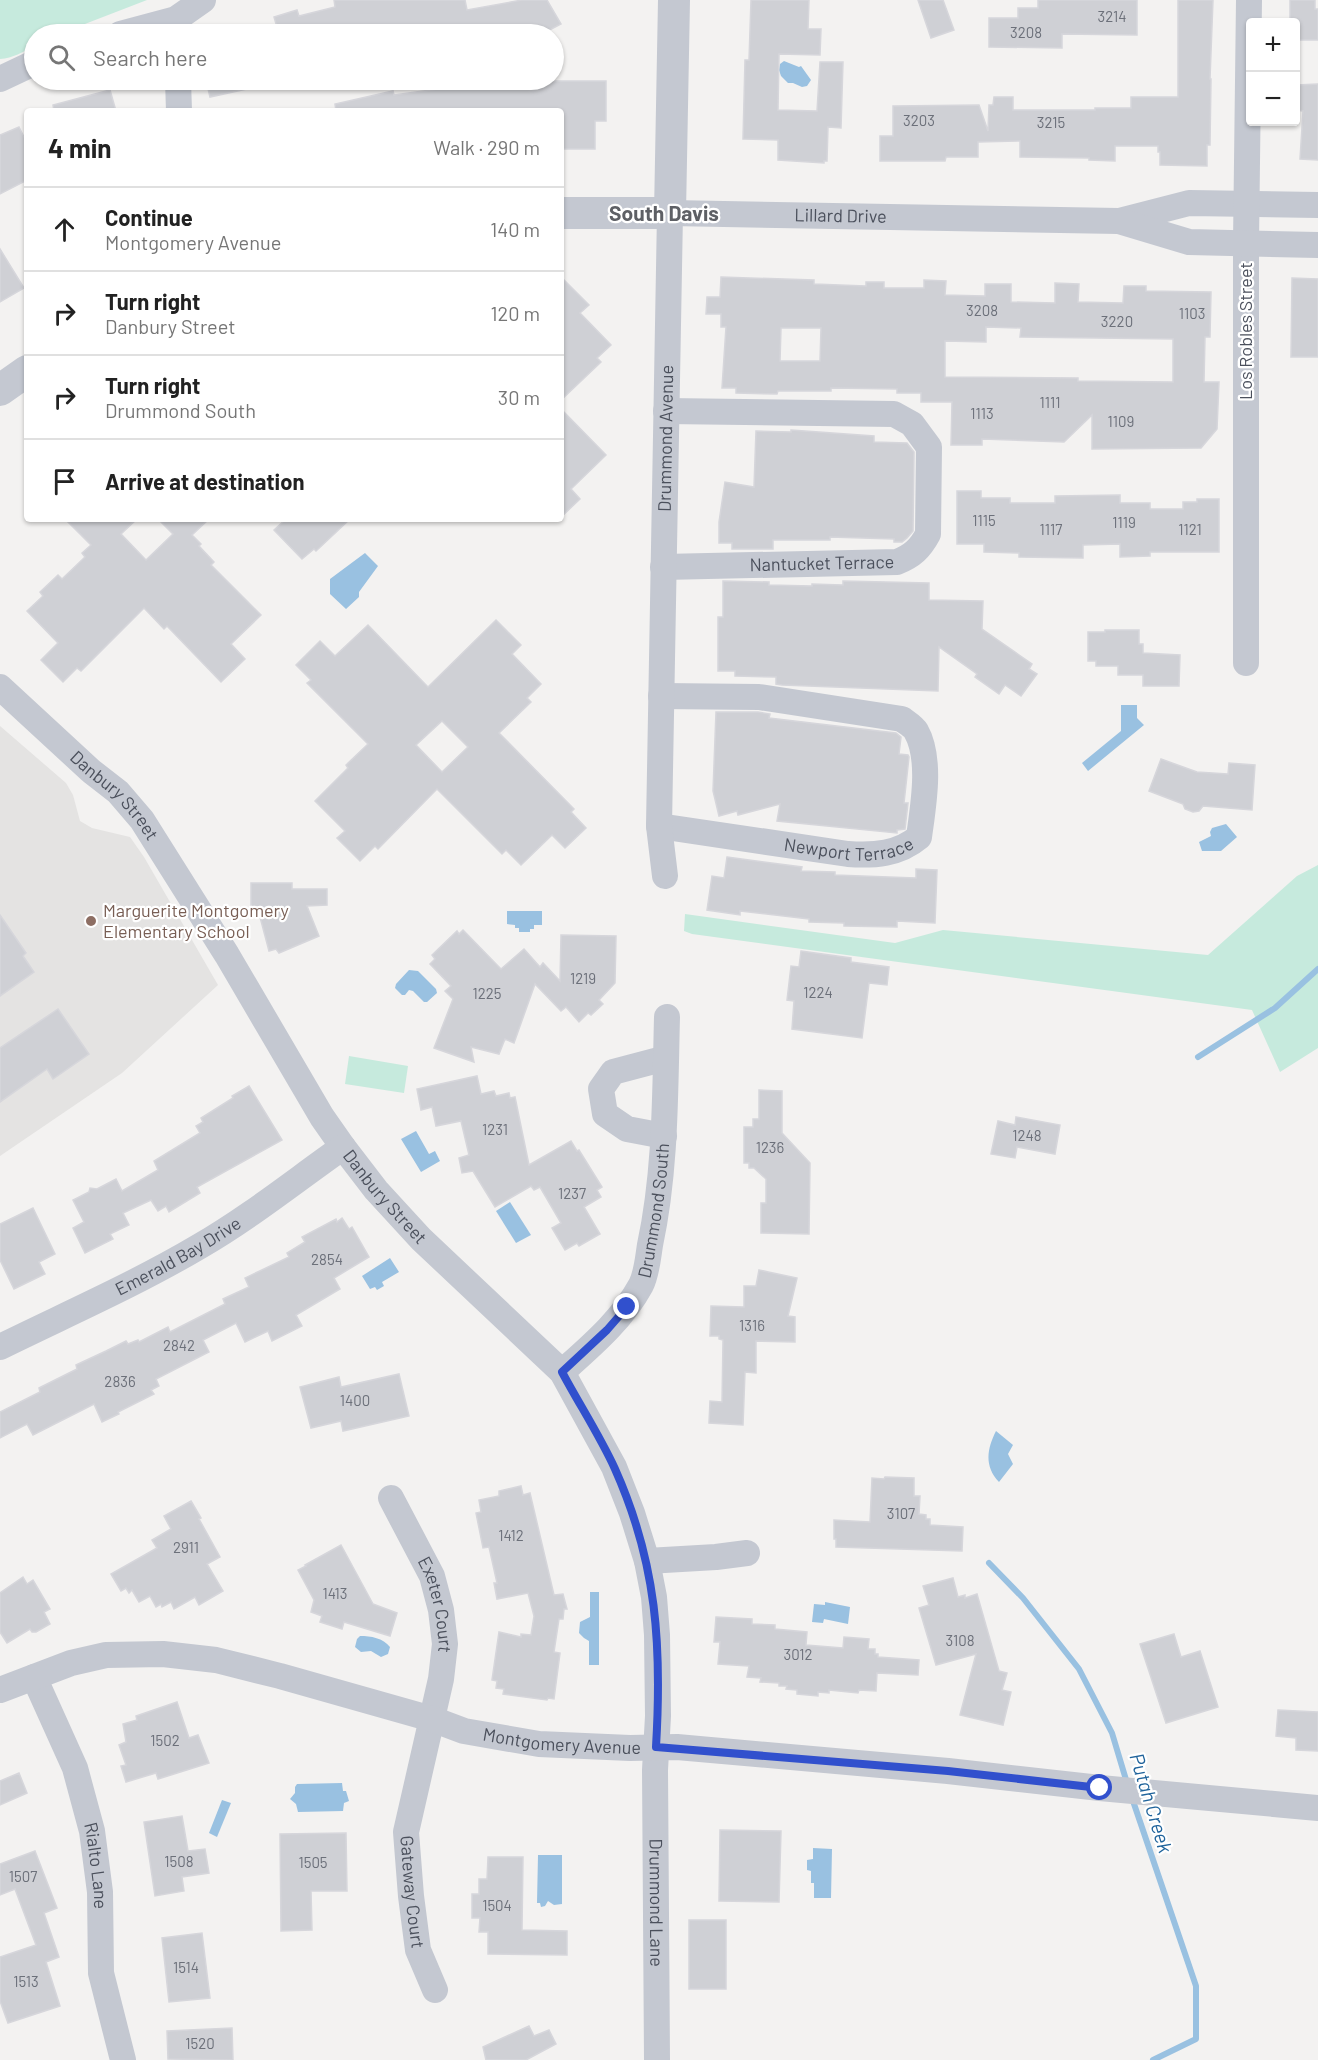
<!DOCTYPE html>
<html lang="en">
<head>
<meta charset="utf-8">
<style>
  :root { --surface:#fff; --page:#f6f6f6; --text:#222; --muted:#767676; --line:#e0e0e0 }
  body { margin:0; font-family:Barlow,sans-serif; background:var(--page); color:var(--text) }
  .controls { position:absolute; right:18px; top:18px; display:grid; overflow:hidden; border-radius:6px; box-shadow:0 2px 4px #0004 }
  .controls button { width:54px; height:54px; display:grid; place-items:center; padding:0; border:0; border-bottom:2px solid var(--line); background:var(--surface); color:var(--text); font:30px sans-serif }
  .stop { position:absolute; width:18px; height:18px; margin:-14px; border:4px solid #3150cd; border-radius:50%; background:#fff }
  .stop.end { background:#3150cd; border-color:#fff; box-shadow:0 2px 6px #0008 }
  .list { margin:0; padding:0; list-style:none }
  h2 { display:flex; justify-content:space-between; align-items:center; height:78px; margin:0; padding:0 24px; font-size:26px }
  h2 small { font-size:20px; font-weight:400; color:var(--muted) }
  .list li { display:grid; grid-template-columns:39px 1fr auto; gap:18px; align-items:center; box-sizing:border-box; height:84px; padding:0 24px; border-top:2px solid var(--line) }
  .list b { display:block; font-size:22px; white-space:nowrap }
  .list p { margin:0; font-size:20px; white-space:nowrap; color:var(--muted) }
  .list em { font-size:20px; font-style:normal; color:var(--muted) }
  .icon { flex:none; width:33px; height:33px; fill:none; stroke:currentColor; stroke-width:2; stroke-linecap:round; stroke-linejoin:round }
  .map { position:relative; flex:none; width:1318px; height:2060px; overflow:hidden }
  .search { position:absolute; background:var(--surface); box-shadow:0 2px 4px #0004; left:24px; top:24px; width:540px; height:66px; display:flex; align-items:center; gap:15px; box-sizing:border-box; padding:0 21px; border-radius:33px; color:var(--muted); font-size:22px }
  .panel { position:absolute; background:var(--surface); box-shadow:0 2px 4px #0004; left:24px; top:108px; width:540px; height:414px; border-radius:6px }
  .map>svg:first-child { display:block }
</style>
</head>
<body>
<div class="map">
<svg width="1318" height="2060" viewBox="0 0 1318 2060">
  <rect width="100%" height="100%" fill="#f3f2f1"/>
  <path fill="#e4e3e2" d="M0,726l66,57 7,12 7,26 12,7 38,9 14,20 74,128 -96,88 -122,83z"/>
  <g fill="#c6eadd">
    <path d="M0,0h147l-88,34h-25v12c-11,6 -21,12 -34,13z"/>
    <path d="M1318,865v183l-38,24 -28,-62 -560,-76 -8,-3 1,-17 210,29 48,-13 265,25 89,-79z"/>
    <path d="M349,1056l59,10 -4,27 -59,-9z"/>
  </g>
  <g fill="#99c1e1">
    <path d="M784,61l15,6 2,-1 10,14 -4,6 -5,1 -9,-4h-5l-7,-7 -2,-6 1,-6z"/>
    <path d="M365,553l13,13 -19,26v5l-13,12 -16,-15v-15z"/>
    <path d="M1121,705h16v13l7,7 -56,46 -6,-8 39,-32z"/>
    <path d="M1226,824l11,13 -16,14h-19l-3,-9 12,-6 -1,-4 2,-4z"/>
    <path d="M507,911h35v14h-8v4h-4v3h-11v-4h-4v-3l-8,-1z"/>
    <path d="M409,970l9,1 18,18 1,4 -10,9h-3l-11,-11 -4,-1 -4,5h-3l-7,-7 1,-4z"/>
    <path d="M416,1131l13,23 6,-3 5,10 -19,11 -20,-33z"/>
    <path d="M510,1202l21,33 -15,8 -20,-32z"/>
    <path d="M390,1258l9,14 -17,10 2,4 -7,4 -2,-3 -5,2 -8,-13z"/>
    <path d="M996,1431l17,14 -5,9 5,10 -14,18c-15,-16 -12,-33 -3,-51z"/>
    <path d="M590,1592h9v73h-10v-24l-5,-3 -5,-5 1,-11 10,-5z"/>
    <path d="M825,1602l25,5 -2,17 -24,-5 -1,4 -11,-1 2,-18 11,1z"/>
    <path d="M360,1636c11,0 23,2 30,11l-2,7 -7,3 -10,-6 -10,1 -6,-5 2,-8z"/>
    <path d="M342,1783l1,8h3l3,10 -5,2 -1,8 -45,1 -2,-8 -6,-5 5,-6v-6l2,-3z"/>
    <path d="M222,1800l9,3 -14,34 -8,-4z"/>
    <path d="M813,1848l19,1 -1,49h-17v-15h-3v-12l-4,-1v-10l6,-1z"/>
    <path d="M538,1855h24v49l-8,1 -6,-4 -3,5 -4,1 -1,-4h-3z"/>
  </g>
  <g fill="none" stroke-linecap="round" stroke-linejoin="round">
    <g stroke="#99c1e1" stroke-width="6">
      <path d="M1198,1057l77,-49 43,-39"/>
      <path d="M989,1563l34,35 56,71 33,64 15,50"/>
      <path d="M1132,1798l64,188v53l-43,21"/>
    </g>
  </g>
  <g fill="#cfd0d5" stroke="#d6d6db" stroke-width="1.5" fill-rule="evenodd">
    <path d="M334,0h131l2,10 55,-10h25l14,24 -19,10h-263l-5,-17 23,-7 2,6 36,-9z"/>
    <path d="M751,0h58l-1,29h13l-1,26 -41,-1 -1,56 39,1 3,-49h23l-2,66 -13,-1 -1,34h-3v2l-46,-3v-20l-35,-1 2,-79h4z"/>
    <path d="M918,0h25l11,30 -23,8z"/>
    <path d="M1038,0h99v35l-75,-1v14l-73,-1v-29h29v-10h20z"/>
    <path d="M1178,0h35l-3,79h1l-1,66h-3v21l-47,-1v-13h-2v-6h-43v15l-26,-1v-2l-69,-1v-16l-42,1v15h-32l-1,4h-65v-25h13v-30l86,-1 9,26 1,-26h4l1,-8h19v13h82v-2h36v-11h47z"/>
    <path d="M1290,0h25v9h3v31h-22v-18h-6z"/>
    <path d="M206,80h49l1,7 -46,10z"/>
    <path d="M534,81h72v40h-11v28h-34v-38h-225l-1,-7 58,-13 1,4 73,-10z"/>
    <path d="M1318,84v76l-18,-1 3,-48 -7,-1 1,-25z"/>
    <path d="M110,90l6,21h-62l-1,-6z"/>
    <path d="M19,127l8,16v37l-27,14v-59z"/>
    <path d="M0,249l24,39 -24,14z"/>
    <path d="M561,277l28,28 -9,8 31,32 -14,13 4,4 -40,38z"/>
    <path d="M721,277l93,3v4l52,2v-4h18v6h40v-8l22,1 -1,14 40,1v-12h26v18l44,1v-20l24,1 -1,18 45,1 1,-17h22v5l65,1 -1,45h-5l-1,45h15l-2,47 -16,19 -109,1v-34l-28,27 -82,-3v6h-31l1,-43h-31v-9h-24v-4l-66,-1v3h-53l-1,3 -41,-1v-5h-14l4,-61h-5v-13h-15l1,-17h13zM986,327l35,1 -1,9 153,2v43l-95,-1v-3l-133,-1v-36l41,1zM781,328h40l-1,33h-40z"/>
    <path d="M1292,278l26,1v78h-27z"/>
    <path d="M561,409l45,46 -35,34 9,10 -19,18z"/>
    <path d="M791,430l83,6v6l33,1 7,9 -1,79 -6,7 -5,4h-8v-3l-64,-2v3h-57v9h-41v-6h-13v-21l6,-40 29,5 2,-56 35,1z"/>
    <path d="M957,491h24v7h29v5h45v-7l65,-1v8h30v6h33v-7h14v-3h22v53h-69v4l-30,1v-13l-37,1v13l-64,-1v-4l-35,-1v-8h-27z"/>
    <path d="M65,519h72l-16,15 25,26 27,-26 -15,-15h51l-17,16 9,9 -2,2 15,16 -3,3 50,50 -30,29 14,15 -24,23 -54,-56 -3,3 -20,-21 -63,63 -4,-3 -14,14 -22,-22 17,-17 -31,-32 16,-15 -3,-4 18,-17 4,4 23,-22 -3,-4 9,-8z"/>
    <path d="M286,519h64l-34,32 -2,-2 -12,10 -28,-29z"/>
    <path d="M723,581l46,1v3l43,1v-2l31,1v-4l86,2v17l54,1 -1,28 50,35 -3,5 8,5 -16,22 -16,-11 -6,9 -24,-17 2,-3 -38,-27 -1,44 -156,-6 -6,-1v-7l-41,-1v-5h-17v-54h5z"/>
    <path d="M496,620l25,25 -9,9 29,30 -14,14 4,4 -32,31 75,76 -3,3 15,16 -21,20 -13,-13 -31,30 -15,-15 -4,4 -65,-65 -59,60 -3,-3 -15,15 -23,-23 8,-7 -30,-30 33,-33 -2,-3 22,-21 -61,-61 4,-3 -15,-15 24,-24 15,15 33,-31 60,62zM442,721l26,26 -26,25 -26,-27z"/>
    <path d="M1105,630h34v14h4v9l37,2 -1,31h-36v-11h-25v-9h-22v-5h-8v-29h17z"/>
    <path d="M716,712h42l12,2 -1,4 127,15 5,4 -2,17 9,1 1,2 -5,46h4l-3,26 -8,1v3l-120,-12 3,-17 -42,11 -1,-4 -18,5 -6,-25z"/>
    <path d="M1161,759l36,13 31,2 1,-11 26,2 -3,45 -49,-4 -4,5 -6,1 -8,-3 -2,-5 -34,-13z"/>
    <path d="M727,857l75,10 -1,4 34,1v3l81,3v-9l21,1 -2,53 -38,-2v6l-53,-1v-3l-35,-1v-3l-34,-4 -35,-4v4l-33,-5 5,-34 12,2z"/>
    <path d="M251,883h41v6h35v16l-20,1 12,30 -40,17 -3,-4 -7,2 -9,-34h-5v-5h-4z"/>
    <path d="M0,915l26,38 -3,3 11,16 -34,24z"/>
    <path d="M463,930l38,39 23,-20 16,18 3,-4 17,18 1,-46 55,1 -1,47 -16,17 4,4 -12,11 -3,-2 -9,9 -13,-15 -5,4 -26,-27 -21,59 -9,-4 -6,15 -28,-7 3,15 -40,-14 19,-49 -8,-8 6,-5 -21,-22 5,-5 -3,-4 25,-24 2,3z"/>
    <path d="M801,951l50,7v4l38,5 -2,18 -18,-2 -7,55 -70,-9 2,-28 -7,-1 4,-34 8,1z"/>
    <path d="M58,1009l31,45 -36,25 -6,-10 -47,33v-54z"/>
    <path d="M477,1076l4,18 13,-3 2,5 13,-3 1,5 5,-1 14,68 42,-24 6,10 2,-1 23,37 -5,3 4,7 -17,10 16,27 -21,12 -2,-3 -12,7 -13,-22 9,-5 -21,-36 -6,3 -3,-4 -36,21 -22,-36 -11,2 -3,-15 10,-3 -8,-34 -25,5 -4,-19 -11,3 -4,-21z"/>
    <path d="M249,1086l33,54 -85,47 3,6 -31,19 -3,-6 -8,5 -7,-11 -28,13 6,12 -19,9 3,5 -28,14 -12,-25 11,-6 -11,-22 16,-8 1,-4 7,1 19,-10 6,12 36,-21 -4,-9 46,-28 -4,-7 7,-4 -2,-4 32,-20 -1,-2z"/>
    <path d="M759,1090l23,1v42l28,30 -1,71 -48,-1v-30h5v-24l-12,-11h-5v-5h-5v-36h9v-8h6z"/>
    <path d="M1016,1117l44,8 -5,29 -38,-7 -2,11 -24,-4 7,-33 17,4z"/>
    <path d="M33,1208l22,46 -16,8 6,12 -31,15 -14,-29v-36z"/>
    <path d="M342,1218l7,11 3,-2 17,30 -35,21 6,11 -44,26 6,11 -30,15 -4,-10 -23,11 -9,-19 -33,17 6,12 -53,27 3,7 -8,4 3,4 -36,18 1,2 -17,8 -8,-18 -61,31 -6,-11 -27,14v-26l40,-20 -1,-4 38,-19 -1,-4 30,-14 20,-10 2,3 10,-4 1,2 29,-15 2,5 55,-28 -2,-5 26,-12 -4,-9 44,-21 -2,-4 18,-11 -3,-5 34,-18 1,3z"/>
    <path d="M759,1270l38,8 -9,38 7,1v25l-39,-1v32l-11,-1 -2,53 -34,-2 1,-22 12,1 1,-62 -4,-1v-3h-9l1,-30 33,1v-21h12z"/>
    <path d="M399,1374l10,42 -66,15 -2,-10 -30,7 -11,-41 39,-10 2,10z"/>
    <path d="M885,1477l29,1v18h6l-1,18 7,1v4h4v6l33,2 -1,24 -126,-4v-8h-2v-19l36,2 2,-44 12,1z"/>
    <path d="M521,1486l2,9 7,-2 24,102 9,-1 4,15h-3l-1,10h-4l-5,33 6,1 -6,46 -6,-1 -1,2 -44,-6 1,-5 -8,-1 1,-7 -5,-1 7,-48 22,5v-3l10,1 3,-19 -6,-23 -31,6 -3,-16h3l-8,-36 -6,1 -7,-35 5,-1 -2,-12 20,-4v-5z"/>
    <path d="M191,1501l10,17 -2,1 21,38 -13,7 16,27 -24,14 -4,-8 -21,12 -3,-7 -9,5 -1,-3 -5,3 -6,-11 -11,6 -7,-12 -3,3 -3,-5 -5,3 -10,-17 46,-26 -5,-8 19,-11 -7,-13z"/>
    <path d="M341,1545l32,59 24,9 -7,23 -46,-14 -2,7 -22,-7 2,-6 -11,-4 3,-12 -16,-30 8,-4 -1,-1z"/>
    <path d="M23,1577l4,7 6,-4 17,29 -6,3 6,12 -14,8h-4l-2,-3 -23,14 -7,-11v-39z"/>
    <path d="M953,1578l5,19 7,-2v3l12,-4 22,77 8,2 -5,17 9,2 -8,33 -43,-10 16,-61 -40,11 -17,-57 10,-3 -6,-19z"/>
    <path d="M716,1617l36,2v5l23,1v4l32,3 -1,13 37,3 1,-11 25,2 -1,10h7v5h3v3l41,3 -1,15 -41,-2 -1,18 -17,-1 -1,3 -29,-3v3l-11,-1v4l-21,-2v-4l-11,-1 1,-3h-8v-3l-19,-1 1,-4 -14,-1 2,-11 -31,-2 2,-22h-6z"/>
    <path d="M1174,1634l7,23 19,-6 18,56 -52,16 -26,-79z"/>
    <path d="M177,1702l12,36 9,-3 11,28 -51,16 -2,-6 -30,9 -5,-16 5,-1 -7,-20 7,-3 -3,-18 14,-4 -1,-4z"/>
    <path d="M1278,1710l40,2v39l-22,-1v-12l-20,-2z"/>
    <path d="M19,1773l8,20 -27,12v-24z"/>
    <path d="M182,1816l6,35 17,-2 4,24 -27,4 2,14 -29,5 -11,-74z"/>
    <path d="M720,1830l61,1 -2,71 -60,-1z"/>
    <path d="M346,1833l1,58h-36l1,39 -31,1 -1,-97z"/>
    <path d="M35,1851l22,57 -13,5 15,44 -13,5 14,44 -52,17 -8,-22v-44l36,-12 -21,-56 -15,6v-31z"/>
    <path d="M488,1857h35l-1,73 45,1v24l-79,-1v-22h-9l1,-14h-8v-24h7v-15h8z"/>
    <rect x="689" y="1920" width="37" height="69"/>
    <path d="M202,1933l8,65 -41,4 -7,-64z"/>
    <path d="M529,2026l5,10 15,-6 7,14 -30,16h-40l-3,-13z"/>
    <path d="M232,2028l1,32 -65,-1 -1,-28z"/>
  </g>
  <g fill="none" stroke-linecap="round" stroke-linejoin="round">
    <g stroke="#c4c8d1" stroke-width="26">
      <path d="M120,34l56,-15 27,-19"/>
      <path d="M0,79l34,-16"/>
      <path d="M178,80l1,31"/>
      <path d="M1119,221l70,-18 129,2"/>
      <path id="s1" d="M663,567l234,-5c15,-6 23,-13 31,-28l1,-87 -17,-23 -18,-10 -228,-3"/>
      <path d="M1246,663v-420l3,-243"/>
      <path id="s2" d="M0,687l91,84 27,21 24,28 85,135 95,162 21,30 33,43 45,49 141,133 52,95 18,46 15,48 7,36 3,38 1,81 -3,54 2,290"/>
      <path id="s3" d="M659,826l189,28c26,2 51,0 71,-17 4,-30 13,-78 -3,-106 -3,-5 -9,-8 -14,-12l-143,-22 -98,-1"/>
      <path id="s4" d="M665,876l-6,-50 11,-613 449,8 70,21 129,3"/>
      <path d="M664,1136l-37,-7 -22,-15 -4,-25 12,-17 53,-14"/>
      <path id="s5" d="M0,1347c67,-33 136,-63 200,-101 50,-29 96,-66 143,-99"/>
      <path id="s6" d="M562,1372c29,-26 60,-52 79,-87 6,-12 7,-28 9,-40 16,-75 15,-152 17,-228"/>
      <path id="s7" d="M391,1498l41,78 9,34 4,34 -4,35 -35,153 5,64 7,54 17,40"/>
      <path d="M647,1561l69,-4 31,-4"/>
      <path id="s8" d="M34,1677l41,91 17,63 8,61 1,81 22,87"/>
      <path id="s9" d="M0,1690l71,-27 35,-8 57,-1 53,6 64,16 152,43 32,12 75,13 91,4 47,-1 271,24 152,17 218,20"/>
    </g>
    <g stroke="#c4c8d1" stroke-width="32">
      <path d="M561,213h109l4,-213"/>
      <path d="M0,390l27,-19"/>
    </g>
  </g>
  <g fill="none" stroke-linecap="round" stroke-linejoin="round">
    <path stroke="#3150cd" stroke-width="8" d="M627,1307l-20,23 -45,42c17,32 38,64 53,97 42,94 47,177 41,278l292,24 152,17"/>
  </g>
  <circle fill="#8d6e63" stroke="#fff" stroke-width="2" cx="91" cy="921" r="6"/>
  <g text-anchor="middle" stroke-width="4.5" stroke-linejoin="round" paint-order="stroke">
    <g font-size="15" fill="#6c707a">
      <text x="1112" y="22">3214</text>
      <text x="1026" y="38">3208</text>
      <text x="919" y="126">3203</text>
      <text x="1051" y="128">3215</text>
      <text x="982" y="316">3208</text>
      <text x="1192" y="319">1103</text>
      <text x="1117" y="327">3220</text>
      <text x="1050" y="408">1111</text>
      <text x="982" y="419">1113</text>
      <text x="1121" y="427">1109</text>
      <text x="984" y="526">1115</text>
      <text x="1124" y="528">1119</text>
      <text x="1051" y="535">1117</text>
      <text x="1190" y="535">1121</text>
      <text x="583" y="984">1219</text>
      <text x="818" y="998">1224</text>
      <text x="487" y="999">1225</text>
      <text x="495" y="1135">1231</text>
      <text x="1027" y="1141">1248</text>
      <text x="770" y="1153">1236</text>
      <text x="572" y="1199">1237</text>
      <text x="327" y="1265">2854</text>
      <text x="752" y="1331">1316</text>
      <text x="179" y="1351">2842</text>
      <text x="120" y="1387">2836</text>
      <text x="355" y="1406">1400</text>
      <text x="901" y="1519">3107</text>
      <text x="511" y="1541">1412</text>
      <text x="186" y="1553">2911</text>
      <text x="335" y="1599">1413</text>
      <text x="960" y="1646">3108</text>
      <text x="798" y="1660">3012</text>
      <text x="165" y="1746">1502</text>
      <text x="179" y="1867">1508</text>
      <text x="313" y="1868">1505</text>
      <text x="23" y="1882">1507</text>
      <text x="497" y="1911">1504</text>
      <text x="186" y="1973">1514</text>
      <text x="26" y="1987">1513</text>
      <text x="200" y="2049">1520</text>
    </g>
    <g font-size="18" fill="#4b505c" stroke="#fff">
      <text dy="6" stroke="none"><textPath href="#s4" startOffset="834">Lillard Drive</textPath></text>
      <text transform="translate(1246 331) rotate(-90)" y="6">Los Robles Street</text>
      <text dy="6" stroke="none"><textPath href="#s4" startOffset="438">Drummond Avenue</textPath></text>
      <text dy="6" stroke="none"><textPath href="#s1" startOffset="159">Nantucket Terrace</textPath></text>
      <text dy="6" stroke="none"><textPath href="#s2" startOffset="158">Danbury Street</textPath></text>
      <text dy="6" stroke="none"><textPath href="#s3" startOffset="192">Newport Terrace</textPath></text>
      <text dy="6" stroke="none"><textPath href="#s2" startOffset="644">Danbury Street</textPath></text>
      <text dy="6" stroke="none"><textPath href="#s6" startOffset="194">Drummond South</textPath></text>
      <text dy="6" stroke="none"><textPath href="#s5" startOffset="200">Emerald Bay Drive</textPath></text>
      <text dy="6" stroke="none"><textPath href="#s7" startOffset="117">Exeter Court</textPath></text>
      <text dy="6" stroke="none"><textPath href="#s9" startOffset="579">Montgomery Avenue</textPath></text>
      <text dy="6" stroke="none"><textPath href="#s8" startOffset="200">Rialto Lane</textPath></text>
      <text dy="6" stroke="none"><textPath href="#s7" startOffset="410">Gateway Court</textPath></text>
      <text dy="6" stroke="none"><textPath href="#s2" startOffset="1444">Drummond Lane</textPath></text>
    </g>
    <g font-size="18" fill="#785e54" stroke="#fff" text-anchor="start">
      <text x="103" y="917">Marguerite Montgomery<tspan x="103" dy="21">Elementary School</tspan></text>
    </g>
    <g font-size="20" font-style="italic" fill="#1f639b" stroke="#fff">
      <text transform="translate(1151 1803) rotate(73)" y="7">Putah Creek</text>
    </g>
    <g font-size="21" font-weight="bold" fill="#5e6065" stroke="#fff">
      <text x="664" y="221">South Davis</text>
    </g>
  </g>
</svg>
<div class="controls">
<button>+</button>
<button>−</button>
</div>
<div class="stop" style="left:1100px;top:1788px"></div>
<div class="stop end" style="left:627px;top:1307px"></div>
<div class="search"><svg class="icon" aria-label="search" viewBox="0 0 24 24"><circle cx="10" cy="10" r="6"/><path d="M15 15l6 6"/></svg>Search here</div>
<section class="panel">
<h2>4 min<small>Walk · 290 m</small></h2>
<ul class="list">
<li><svg class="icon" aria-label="ahead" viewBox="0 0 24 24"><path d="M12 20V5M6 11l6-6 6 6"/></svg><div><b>Continue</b><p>Montgomery Avenue</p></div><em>140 m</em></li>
<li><svg class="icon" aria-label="right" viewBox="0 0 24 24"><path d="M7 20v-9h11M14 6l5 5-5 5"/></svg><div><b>Turn right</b><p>Danbury Street</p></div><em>120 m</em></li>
<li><svg class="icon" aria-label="right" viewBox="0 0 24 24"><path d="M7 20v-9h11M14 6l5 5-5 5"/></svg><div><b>Turn right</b><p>Drummond South</p></div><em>30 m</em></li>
<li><svg class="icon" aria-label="arrive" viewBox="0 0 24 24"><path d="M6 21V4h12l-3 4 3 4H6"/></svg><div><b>Arrive at destination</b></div></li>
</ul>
</section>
</div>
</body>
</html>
